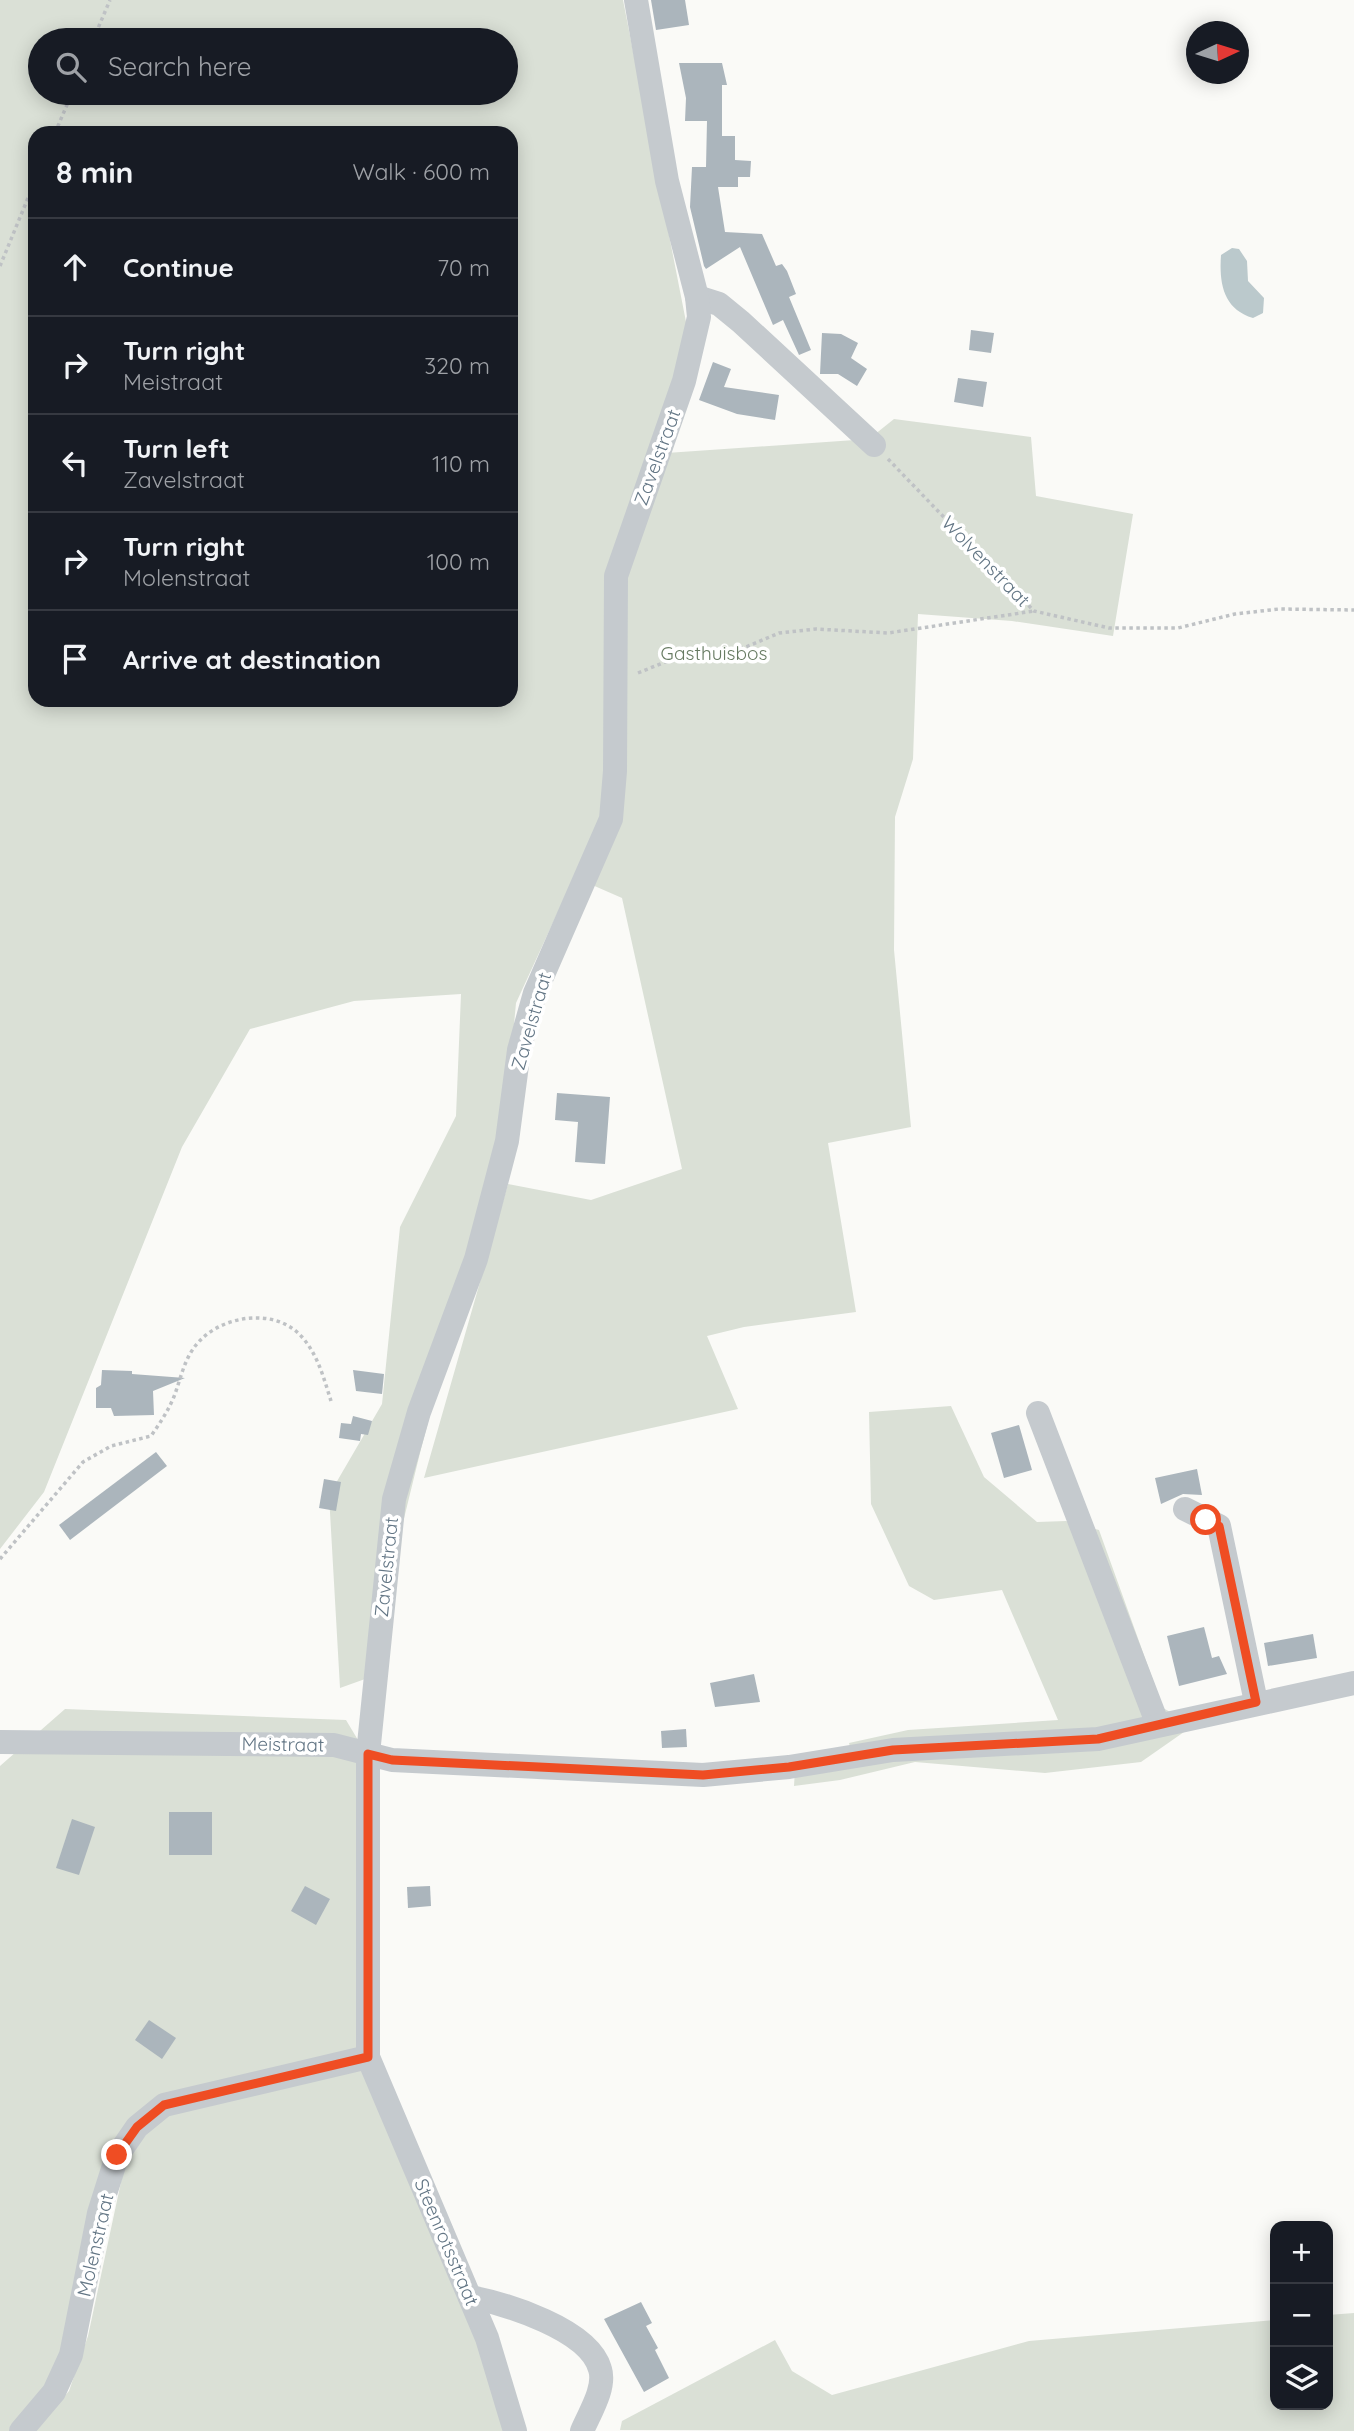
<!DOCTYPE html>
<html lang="en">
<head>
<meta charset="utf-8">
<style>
  :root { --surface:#171b24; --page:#242831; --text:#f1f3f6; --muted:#9ea1a6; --line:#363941 }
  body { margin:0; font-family:Quicksand,sans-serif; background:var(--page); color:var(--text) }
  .controls { position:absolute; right:21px; bottom:21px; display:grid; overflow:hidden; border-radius:14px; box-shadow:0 4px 18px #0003 }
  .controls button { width:63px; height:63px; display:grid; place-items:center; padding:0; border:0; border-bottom:2px solid var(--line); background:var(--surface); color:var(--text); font:35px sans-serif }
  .compass { position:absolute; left:1186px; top:21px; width:63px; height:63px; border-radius:50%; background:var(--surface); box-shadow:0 4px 18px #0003; rotate:86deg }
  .stop { position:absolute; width:21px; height:21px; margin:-16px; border:5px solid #ef4d23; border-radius:50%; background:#fff }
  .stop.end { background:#ef4d23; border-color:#fff; box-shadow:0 2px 7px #0008 }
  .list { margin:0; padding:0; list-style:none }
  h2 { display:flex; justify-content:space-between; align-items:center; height:91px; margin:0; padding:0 28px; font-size:30px }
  h2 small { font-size:23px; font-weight:400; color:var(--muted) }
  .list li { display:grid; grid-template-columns:46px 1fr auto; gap:21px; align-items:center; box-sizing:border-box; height:98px; padding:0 28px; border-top:2px solid var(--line) }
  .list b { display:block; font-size:26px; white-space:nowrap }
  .list p { margin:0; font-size:23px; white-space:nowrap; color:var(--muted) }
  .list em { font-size:23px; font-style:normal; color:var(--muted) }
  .icon { flex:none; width:38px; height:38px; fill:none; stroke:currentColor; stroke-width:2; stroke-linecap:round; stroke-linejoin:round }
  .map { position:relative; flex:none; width:1354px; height:2431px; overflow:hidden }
  .search { position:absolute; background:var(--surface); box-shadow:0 4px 18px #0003; left:28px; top:28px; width:490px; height:77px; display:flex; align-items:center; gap:18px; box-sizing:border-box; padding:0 24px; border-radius:38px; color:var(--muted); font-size:26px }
  .panel { position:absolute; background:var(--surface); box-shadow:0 4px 18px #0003; left:28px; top:126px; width:490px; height:581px; border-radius:21px }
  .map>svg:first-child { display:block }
</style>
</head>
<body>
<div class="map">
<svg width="1354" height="2431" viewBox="0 0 1354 2431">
  <rect width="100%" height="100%" fill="#fafaf7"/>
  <g fill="#dae0d6" fill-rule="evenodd">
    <path d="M0,0h623l65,332 -36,122 217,-15 25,-20 137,18 5,59 97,18 -20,122 -101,-15 -94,-7 -5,145 -18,58 -1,133 17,177 -83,16 28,169 -112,15 -37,9 31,73 -314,69 84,-294 83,16 91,-31 -60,-271 -48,-21 -58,126 -12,129 -84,321 -44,180 3,41 -39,14 -11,-193 53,-91 18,-177 56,-111 5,-122 -107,7 -104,28 -68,118 -138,345 -44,57zM40,40h466v53h-466zM35,133h476v567h-476z"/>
    <path d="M951,1406l33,71 53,45 29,-1 33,9 64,178 31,17 -53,37 -96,11 -130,-11 -75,18 -46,6 1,-17 59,-7 -5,-19 59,-13 150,-10 -56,-130 -68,10 -25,-14 -38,-82 -2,-92z"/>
    <path d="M65,1709l281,11 15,25 -1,308 -236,78 -69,244 -45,56h-10v-665z"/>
    <path d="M364,2067l116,276 28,88h-474l35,-40 19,-55 39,-182 39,-40z"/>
    <path d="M1354,2313v118l-734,-1 2,-9 153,-81 17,31 40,24 197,-54 246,-21v85h53v-90z"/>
  </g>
  <path fill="#bbc9cc" d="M1232,248l7,1 8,12 1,20 16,17 -1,15 -10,5c-30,-9 -34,-35 -32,-63z"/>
  <g fill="#abb5bc">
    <path d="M651,0h34l4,25 -33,5z"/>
    <path d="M679,63h43l5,22h-5v51h13v24l16,1 -1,16h-12v10h-20l7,45 37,2 14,32 6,-2 5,7 9,23 -7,3 22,53 -12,5 -16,-35 -10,5 -33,-78 -34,22 -2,-3 -14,-59 2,-40h14l1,-46h-22l1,-23z"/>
    <path d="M971,330l23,3 -3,20 -22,-3z"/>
    <path d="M822,333l19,1 17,9 -7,15 16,11 -10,17 -19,-12h-18z"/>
    <path d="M713,362l18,7 -7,18 55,8 -4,25 -38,-6 -38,-14z"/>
    <path d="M958,378l29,4 -4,25 -29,-5z"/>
    <path d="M557,1093l53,4 -5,67 -30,-2 3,-40 -23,-2z"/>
    <path d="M102,1370l30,1v3l53,4 -32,13 1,24 -40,1 -3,-8h-15v-20l5,-3z"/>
    <path d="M353,1370l31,4 -2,20 -26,-3z"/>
    <path d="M353,1416l19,5 -4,14 -7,-1 -1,7 -21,-3 2,-15 10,1z"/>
    <path d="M1019,1425l13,45 -28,8 -13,-45z"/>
    <path d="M156,1452l11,14 -97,74 -11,-15z"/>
    <path d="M1197,1469l5,26 -19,-1 -22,10 -6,-26z"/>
    <path d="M324,1479l17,3 -5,29 -17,-3z"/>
    <path d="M1204,1627l8,31 7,-2 8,18 -48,12 -12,-50z"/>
    <path d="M1313,1634l4,24 -49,8 -4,-23z"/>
    <path d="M754,1674l6,28 -45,5 -5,-24z"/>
    <path d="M686,1729l1,18 -25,1 -1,-17z"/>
    <rect x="169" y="1812" width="43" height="43"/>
    <path d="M72,1819l23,8 -16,48 -23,-7z"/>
    <path d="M305,1886l25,13 -14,26 -25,-14z"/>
    <path d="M430,1886l1,20 -23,2 -1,-21z"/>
    <path d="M149,2020l27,18 -14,21 -27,-19z"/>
    <path d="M641,2302l11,21 -6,3 12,22 -3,2 14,28 -25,14 -40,-73z"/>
  </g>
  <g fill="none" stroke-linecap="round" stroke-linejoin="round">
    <g stroke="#bfc2c5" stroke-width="3.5" stroke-dasharray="3.5 3.5" stroke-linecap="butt">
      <path d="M93,40l17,-40"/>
      <path d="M55,133l17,-40"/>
      <path d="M0,266l35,-85"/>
      <path d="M888,459l146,152 75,17h69l57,-14 44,-5 75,1"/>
      <path d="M638,673l27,-11 81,-15 33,-14 37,-4 72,4 146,-22"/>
      <path d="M0,1559l83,-97 28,-16 40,-10c9,-13 18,-26 24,-42 5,-14 9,-32 18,-45 22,-33 81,-44 109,-12 16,18 22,42 29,64"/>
    </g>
    <g stroke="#c5cace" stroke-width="24">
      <path d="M697,297l22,7 22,18 133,123"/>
      <path d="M1038,1413l120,312"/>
      <path d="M1185,1509l34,17 37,176"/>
      <path d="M0,1742l334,3 58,15 311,15 86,-8 104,-17 205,-11 256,-56"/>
      <path d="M470,2297c36,7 119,32 130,72 6,19 -11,45 -18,62"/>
      <path d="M21,2431l33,-39 17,-37 28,-142 18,-57 20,-29 27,-22 204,-48"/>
      <path d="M515,2431l-28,-93 -119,-281v-303l26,-255 25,-87 57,-153 31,-118 12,-91 16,-57 76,-174 4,-48 1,-195 68,-195 15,-64 -2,-20 -30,-116 -31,-181"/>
    </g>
  </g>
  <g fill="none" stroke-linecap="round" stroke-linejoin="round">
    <path stroke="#ef4d23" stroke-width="9" d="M117,2155l20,-28 27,-22 204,-48v-303l24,6 311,15 86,-8 104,-17 205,-11 158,-37 -37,-176 -13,-6"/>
  </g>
  <g text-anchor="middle" stroke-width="7" stroke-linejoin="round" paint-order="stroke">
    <g font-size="19" fill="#637685" stroke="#fff">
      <text transform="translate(657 457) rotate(-70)" y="7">Zavelstraat</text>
      <text transform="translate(986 561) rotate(46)" y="7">Wolvenstraat</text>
      <text transform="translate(531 1021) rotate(-74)" y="7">Zavelstraat</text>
      <text transform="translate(386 1567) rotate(-84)" y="7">Zavelstraat</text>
      <text transform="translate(283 1744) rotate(1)" y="7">Meistraat</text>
      <text transform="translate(447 2242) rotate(67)" y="7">Steenrotsstraat</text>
      <text transform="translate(95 2245) rotate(-77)" y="7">Molenstraat</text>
    </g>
    <g font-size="19" fill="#677b62" stroke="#fff">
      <text x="714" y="660">Gasthuisbos</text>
    </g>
  </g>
</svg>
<div class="controls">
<button>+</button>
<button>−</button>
<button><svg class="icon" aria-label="layers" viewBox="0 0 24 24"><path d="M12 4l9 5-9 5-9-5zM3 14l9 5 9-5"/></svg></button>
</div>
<svg class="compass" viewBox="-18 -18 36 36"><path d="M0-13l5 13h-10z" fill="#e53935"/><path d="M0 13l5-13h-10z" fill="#9ea1a6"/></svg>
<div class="stop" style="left:1206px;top:1520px"></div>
<div class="stop end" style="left:117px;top:2155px"></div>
<div class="search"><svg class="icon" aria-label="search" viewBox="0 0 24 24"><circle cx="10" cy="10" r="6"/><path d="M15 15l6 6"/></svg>Search here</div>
<section class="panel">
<h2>8 min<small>Walk · 600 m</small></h2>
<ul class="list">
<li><svg class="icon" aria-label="ahead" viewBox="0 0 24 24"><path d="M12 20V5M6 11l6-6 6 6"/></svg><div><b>Continue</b></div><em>70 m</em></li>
<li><svg class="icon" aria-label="right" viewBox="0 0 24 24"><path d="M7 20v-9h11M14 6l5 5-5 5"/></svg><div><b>Turn right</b><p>Meistraat</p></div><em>320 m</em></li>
<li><svg class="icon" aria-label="left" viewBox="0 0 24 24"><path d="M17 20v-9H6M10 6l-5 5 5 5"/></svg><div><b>Turn left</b><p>Zavelstraat</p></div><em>110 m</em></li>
<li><svg class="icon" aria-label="right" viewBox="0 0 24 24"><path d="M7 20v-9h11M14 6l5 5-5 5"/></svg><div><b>Turn right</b><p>Molenstraat</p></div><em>100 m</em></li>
<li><svg class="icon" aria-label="arrive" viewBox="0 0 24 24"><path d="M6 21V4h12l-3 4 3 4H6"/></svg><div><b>Arrive at destination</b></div></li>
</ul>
</section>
</div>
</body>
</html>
